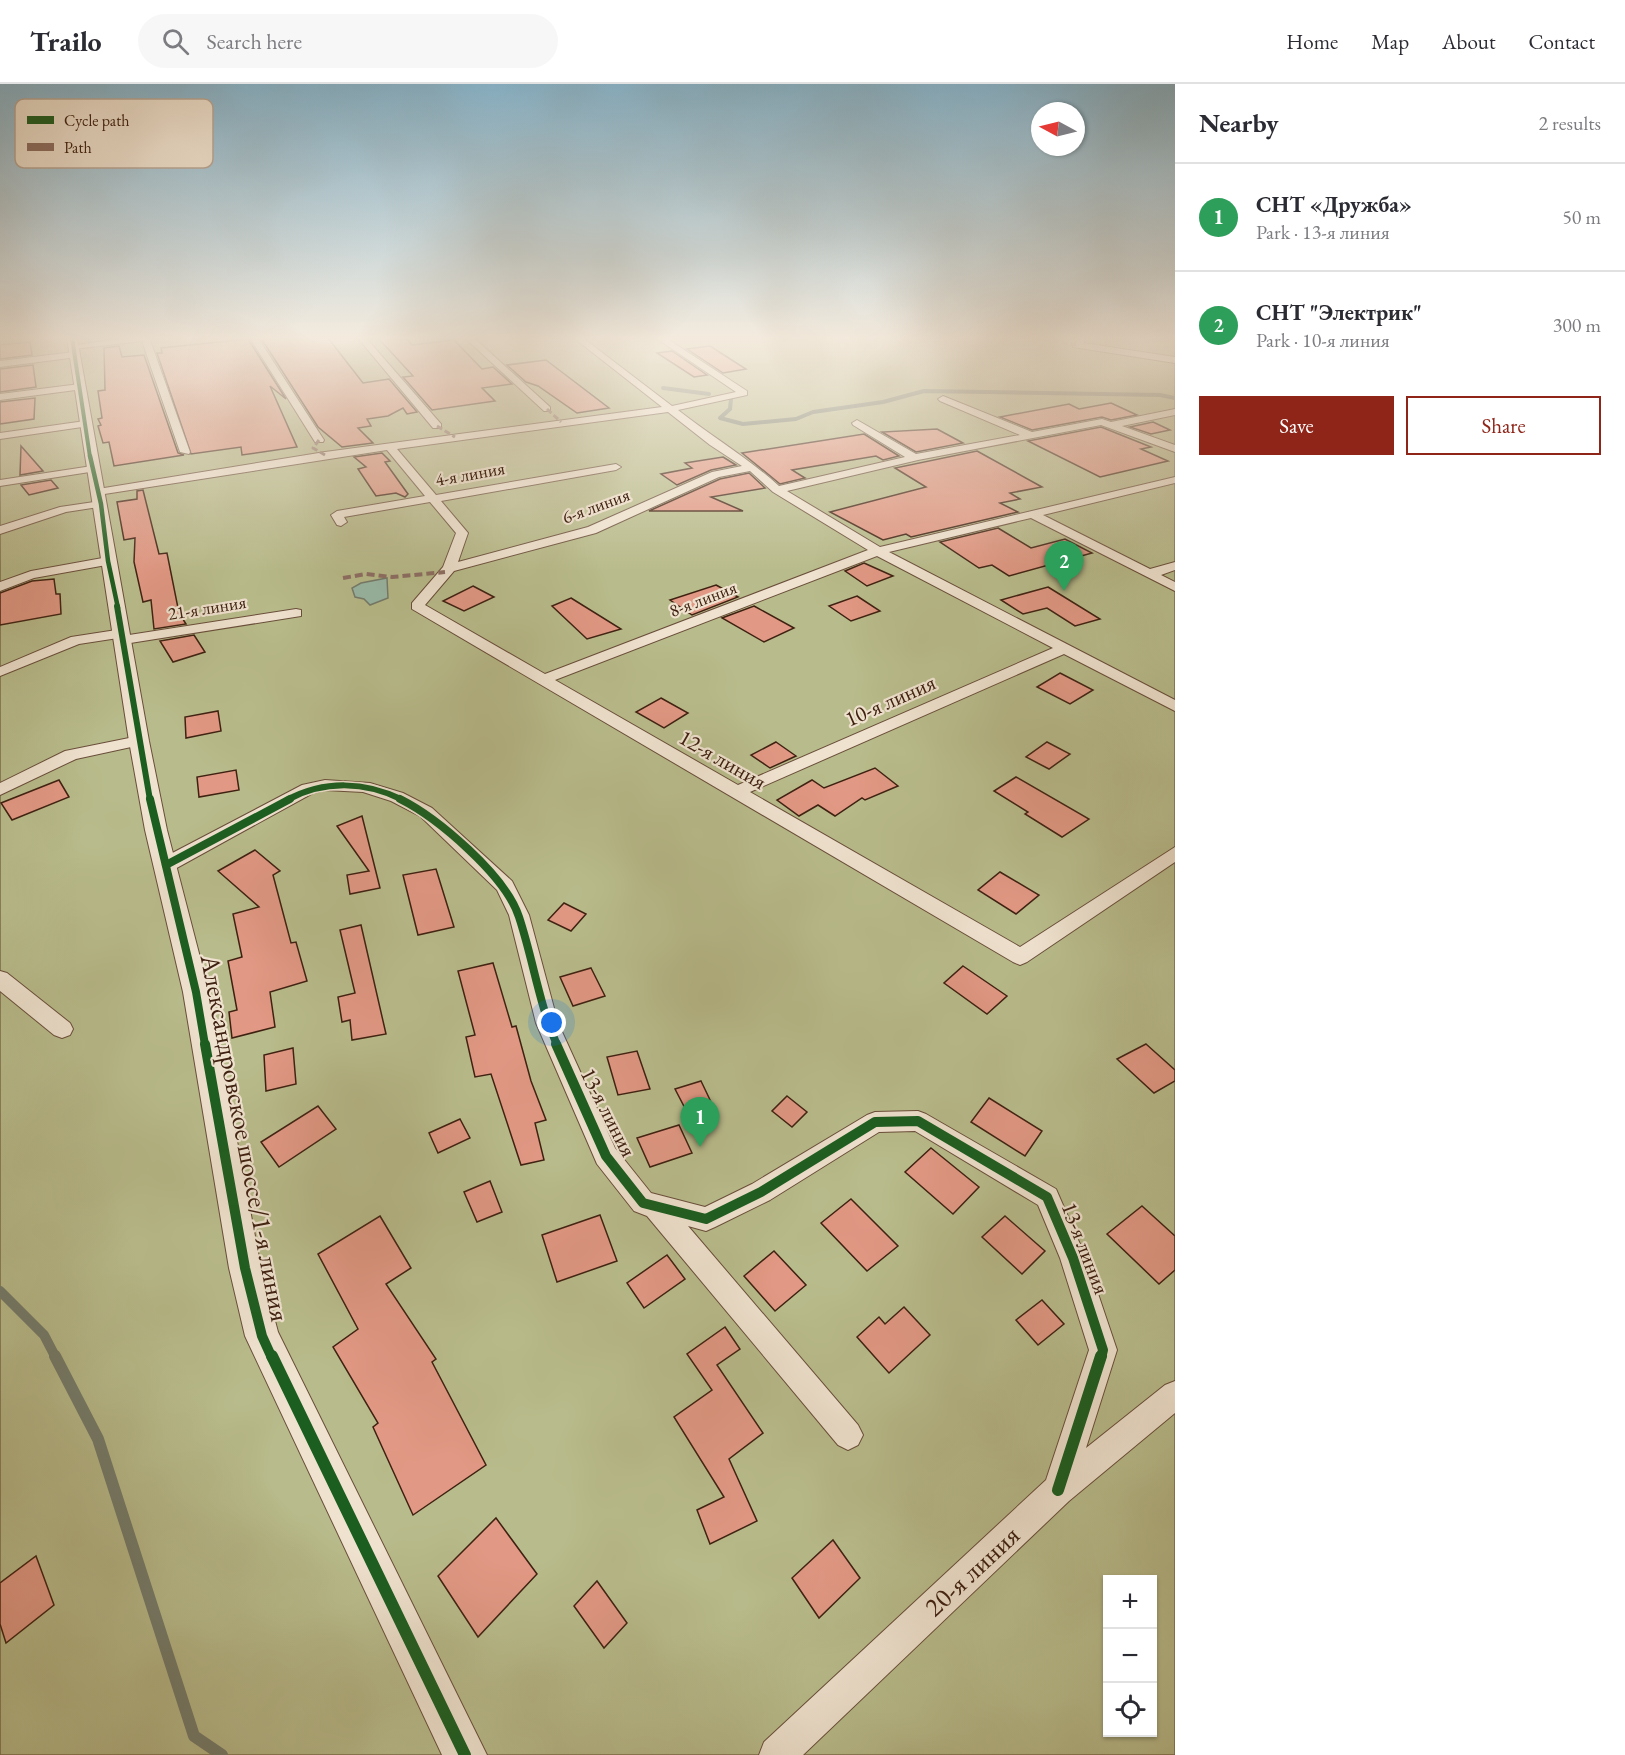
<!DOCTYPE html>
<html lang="en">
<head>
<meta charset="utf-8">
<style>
  :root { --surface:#fff; --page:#f7f7f7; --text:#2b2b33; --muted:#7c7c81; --line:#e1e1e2; --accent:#8f2418 }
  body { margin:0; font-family:"EB Garamond",serif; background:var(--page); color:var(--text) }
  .controls { position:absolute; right:18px; bottom:18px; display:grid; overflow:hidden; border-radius:0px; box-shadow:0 2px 4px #0004 }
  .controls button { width:54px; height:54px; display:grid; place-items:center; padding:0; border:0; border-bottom:2px solid var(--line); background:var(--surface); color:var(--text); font:30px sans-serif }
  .compass { position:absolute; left:1031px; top:18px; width:54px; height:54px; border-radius:50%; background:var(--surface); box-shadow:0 2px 4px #0004; rotate:277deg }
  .you { position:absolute; left:552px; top:939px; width:21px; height:21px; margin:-15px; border:4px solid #fff; border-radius:50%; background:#1a73e8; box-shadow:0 0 0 9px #1a73e833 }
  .badge { display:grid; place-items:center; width:39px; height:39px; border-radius:50%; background:var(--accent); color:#fff; font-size:20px; font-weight:700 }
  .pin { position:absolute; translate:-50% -50px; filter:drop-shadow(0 2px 3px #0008) }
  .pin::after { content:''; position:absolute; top:32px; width:21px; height:18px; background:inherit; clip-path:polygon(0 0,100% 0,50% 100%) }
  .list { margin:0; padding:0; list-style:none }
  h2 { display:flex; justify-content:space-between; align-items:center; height:78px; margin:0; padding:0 24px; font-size:26px }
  h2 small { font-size:20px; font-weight:400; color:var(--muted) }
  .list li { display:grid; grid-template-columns:39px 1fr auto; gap:18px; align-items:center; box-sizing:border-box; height:108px; padding:0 24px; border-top:2px solid var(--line) }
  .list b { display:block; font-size:22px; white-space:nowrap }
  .list p { margin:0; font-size:20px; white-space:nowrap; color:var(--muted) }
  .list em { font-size:20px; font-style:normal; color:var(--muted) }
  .actions { display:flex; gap:12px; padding:18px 24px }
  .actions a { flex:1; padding:14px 0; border:2px solid var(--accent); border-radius:0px; text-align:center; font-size:21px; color:var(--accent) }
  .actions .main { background:var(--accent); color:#fff }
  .icon { flex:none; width:33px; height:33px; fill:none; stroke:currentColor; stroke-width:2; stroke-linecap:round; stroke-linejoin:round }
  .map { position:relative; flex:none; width:1175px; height:1671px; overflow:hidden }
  header { display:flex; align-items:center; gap:36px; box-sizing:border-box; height:84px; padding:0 30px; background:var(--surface); border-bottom:2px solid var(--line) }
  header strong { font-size:28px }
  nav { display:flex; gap:33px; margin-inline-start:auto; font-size:21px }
  .search { width:420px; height:54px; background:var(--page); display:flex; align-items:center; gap:15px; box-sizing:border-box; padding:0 21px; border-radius:33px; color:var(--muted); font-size:22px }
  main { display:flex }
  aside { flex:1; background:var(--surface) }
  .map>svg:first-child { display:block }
</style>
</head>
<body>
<header>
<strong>Trailo</strong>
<div class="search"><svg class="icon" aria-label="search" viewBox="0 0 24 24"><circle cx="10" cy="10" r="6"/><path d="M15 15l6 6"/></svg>Search here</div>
<nav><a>Home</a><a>Map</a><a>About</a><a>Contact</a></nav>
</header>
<main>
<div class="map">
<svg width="1175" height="1671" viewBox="0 0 1175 1671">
  <rect width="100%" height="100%" fill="#e7d3b5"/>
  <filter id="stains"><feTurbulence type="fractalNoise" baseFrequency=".00333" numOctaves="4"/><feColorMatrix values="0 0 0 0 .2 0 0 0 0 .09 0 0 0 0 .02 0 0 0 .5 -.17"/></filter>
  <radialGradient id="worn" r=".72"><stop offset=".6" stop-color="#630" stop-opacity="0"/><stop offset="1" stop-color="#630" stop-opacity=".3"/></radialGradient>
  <path fill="#b8bb8b" stroke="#7c6e4e" stroke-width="1.5" fill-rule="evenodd" d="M0,254h1175v1417h-1175zM1108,1496h44v152h-44z"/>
  <path fill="#98b9a8" stroke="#747c6c" stroke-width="1.5" d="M387,494l1,20 -18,7 -6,-6 -9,-2 -3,-9 9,-5z"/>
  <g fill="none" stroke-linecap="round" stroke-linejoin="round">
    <g stroke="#747c6c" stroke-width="4">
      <path d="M663,304l46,6"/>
      <path d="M731,315l-1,10 -10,9 23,6 53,-5 17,-7 70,-10 41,-11 236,4 15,3"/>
    </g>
    <path stroke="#747c6c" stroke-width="10" d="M0,1207l44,44 12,23"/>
    <path stroke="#747c6c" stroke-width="12" d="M55,1272l43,83 96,297 28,19"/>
  </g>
  <g fill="#e19884" stroke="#3f2111" stroke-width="1.5">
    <path d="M261,254h67l35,45 26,-4 28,33 -10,2 -4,-6 -15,8 -21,3 4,7 -13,2 15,15 -31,4 -24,-20z"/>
    <path d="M378,254h29l5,7 42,-5 28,29 11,-2 19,17 -30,4 13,13 -63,9 -29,-33 10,-1z"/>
    <path d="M248,255l38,60 -16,-13 27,61 -55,8 -1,-8 -50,7 -34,-101h5l-1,-5z"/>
    <path d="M30,258l2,13 -32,4v-14z"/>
    <path d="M119,262l3,11 22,-2 34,98 6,2 -70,11 -5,-24 -6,1 -5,-17 3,-1 -3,-6 4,-1 -4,-27 7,-1 -1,-42z"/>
    <path d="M710,262l36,23 -23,4 -36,-24z"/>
    <path d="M672,267l35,24 -13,2 -37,-24z"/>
    <path d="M546,276l63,48 -32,5 -39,-27 -12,-4 -19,-17z"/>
    <path d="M33,281l3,22 -36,5v-23z"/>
    <path d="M35,314l-1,21 -34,5v-22z"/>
    <path d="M1111,319l26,12 -26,5 -9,-3 -70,13 -32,-13 69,-13 10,5z"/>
    <path d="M1153,338l17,8 -19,4 -21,-7z"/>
    <path d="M1101,343l50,20 -10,2 27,12 -68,16 -72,-36z"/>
    <path d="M937,345l26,14 -47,9 -34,-20z"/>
    <path d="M864,350l35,22 -16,4 -7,-4 -84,14 13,8 -25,6 -38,-31z"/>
    <path d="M21,362l22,25 -23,4z"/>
    <path d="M977,367l65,36 -32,6 10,6 -20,4 18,9 -107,25 -5,-3 -23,6 -53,-28 96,-25 -31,-19z"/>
    <path d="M382,369l8,8 -5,1 23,32 -3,3 -9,-4 -20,3 -18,-27 8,-2 -12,-10z"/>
    <path d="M723,373l13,8 -25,5 -34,15 -16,-11 31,-6 -7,-5z"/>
    <path d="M749,389l16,15 -54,9 32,14h-94l71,-32z"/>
    <path d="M51,396l7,8 -29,7 -8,-10z"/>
    <path d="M143,406l16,64 8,-1 12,60 7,11 -32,5 -3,-29 -8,2 -9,-40 1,-24 -11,2 -7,-38 20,-3v-8z"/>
    <path d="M998,444l33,20 34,-9 27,14 -83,23 -17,-11 -13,3 -39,-26z"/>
    <path d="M864,479l29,13 -26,10 -22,-15z"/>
    <path d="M54,495l2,15h4l1,20 -61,11v-32l32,-12z"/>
    <path d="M716,501l22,12 -46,18 -22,-15z"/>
    <path d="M473,502l21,11 -30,14 -21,-10z"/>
    <path d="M1048,503l52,32 -25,7 -28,-18 -24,6 -22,-14z"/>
    <path d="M857,512l23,15 -29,10 -22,-15z"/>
    <path d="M571,514l50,31 -34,10 -35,-33z"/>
    <path d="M754,522l40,22 -30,14 -42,-24z"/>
    <path d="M194,551l11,17 -32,10 -13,-21z"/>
    <path d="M1060,589l33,17 -23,14 -33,-17z"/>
    <path d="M661,614l27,15 -24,15 -28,-16z"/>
    <path d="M218,627l3,20 -35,7 -1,-21z"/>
    <path d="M776,658l20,14 -26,12 -19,-13z"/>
    <path d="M1047,658l23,12 -21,15 -23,-12z"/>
    <path d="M875,684l23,18 -33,14 -3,-2 -27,18 -17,-11 -19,11 -22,-16 35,-20 12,8z"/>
    <path d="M236,686l3,20 -40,7 -2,-20z"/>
    <path d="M1016,693l73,42 -27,18 -37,-23 3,-2 -34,-21z"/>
    <path d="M59,696l10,17 -57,23 -11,-17z"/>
    <path d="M362,732l18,72 -30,6 -3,-19 22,-4 -32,-45z"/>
    <path d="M255,766l25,21 -7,4 18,68 5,-1 11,39 -37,11 5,35 -43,11 -3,-26 8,-2 -9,-49 14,-4 -9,-43 26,-7 -41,-36z"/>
    <path d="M436,785l18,58 -36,8 -15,-60z"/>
    <path d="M1000,788l39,23 -23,19 -38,-24z"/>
    <path d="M564,819l22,11 -15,17 -23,-11z"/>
    <path d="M361,841l25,109 -34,6 -2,-20 -8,2 -4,-25 17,-4 -15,-63z"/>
    <path d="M493,879l19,64 4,-1 15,55 15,39 -11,3 9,37 -23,5 -30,-91 -16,3 -9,-40 9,-2 -17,-64z"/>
    <path d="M963,882l44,30 -20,18 -43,-31z"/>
    <path d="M591,884l14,28 -32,10 -13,-29z"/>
    <path d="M1146,960l29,26v11l-21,12 -37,-34z"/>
    <path d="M293,964l3,36 -30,7 -2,-36z"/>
    <path d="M637,967l13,38 -32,6 -11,-38z"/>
    <path d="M701,997l11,23 -25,8 -12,-23z"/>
    <path d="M787,1012l20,16 -15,15 -20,-16z"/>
    <path d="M989,1014l53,33 -17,25 -54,-34z"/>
    <path d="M318,1022l18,23 -57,38 -18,-25z"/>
    <path d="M460,1035l10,19 -32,15 -9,-20z"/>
    <path d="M679,1041l13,28 -42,14 -13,-29z"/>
    <path d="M931,1064l48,39 -26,27 -48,-42z"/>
    <path d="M490,1097l12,31 -25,10 -13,-30z"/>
    <path d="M851,1115l47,47 -31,25 -46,-48z"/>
    <path d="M1142,1122l33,30v34l-16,14 -52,-50z"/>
    <path d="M600,1131l17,46 -60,21 -15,-47z"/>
    <path d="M380,1132l31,52 -25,16 50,75 -4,3 54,103 -73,50 -40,-88 5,-4 -45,-76 25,-18 -40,-75z"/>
    <path d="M1005,1132l40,35 -23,23 -40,-37z"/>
    <path d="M774,1167l32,34 -31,26 -31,-35z"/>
    <path d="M667,1171l18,24 -41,29 -17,-25z"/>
    <path d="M1042,1216l22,24 -26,21 -22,-25z"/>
    <path d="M904,1223l26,28 -41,38 -32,-36 22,-20 6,7z"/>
    <path d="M725,1243l15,22 -23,16 46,68 -34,26 28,62 -47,23 -13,-34 27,-13 -50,-80 38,-27 -25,-36z"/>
    <path d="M496,1434l41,56 -59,63 -40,-61z"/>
    <path d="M833,1456l27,38 -41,40 -27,-40z"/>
    <path d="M36,1472l18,49 -48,38 -6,-19v-41z"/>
    <path d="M597,1497l30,42 -23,25 -30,-42z"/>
  </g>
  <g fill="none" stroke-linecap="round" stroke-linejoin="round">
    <g stroke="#694e3a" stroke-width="2">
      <g id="minor">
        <path d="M126,254h28l-4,2 40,112 -1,2 -9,-2 -38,-111 -68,8 -4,-3z"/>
        <path d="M250,254h8l66,102 -1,2h-8z"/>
        <path d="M358,254h8l75,86v4h-8z"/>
        <path d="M465,254h9l76,69v4h-6z"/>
        <path d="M574,254h9l89,68 64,-14 -80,-54h10l81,53v4l-69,15c33,26 70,48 101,76l126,-29 -52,-32 -1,-2 5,-3 59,34 104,-19 -80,-34 -2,-2 5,-3 89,36 70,-13 9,3 64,-13v6l-53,11 53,19v7l-74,-27 -183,35 -131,31 93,56 295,-70v6l-132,32 107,54 25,-7v8l-14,5 14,7v9l-144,-73 -142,34 286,148v11l-111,-57 -314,138 270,155 155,-100v15l-148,100 -7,3 -7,-3 -601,-353v-6l31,-36 13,-34 -26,-31 -86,15 3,5 -6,4 -4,-1 -6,-10 6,-4 88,-15 -38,-46 -289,45 -6,-3 6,-3 227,-37 337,-45zM668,328l42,33 32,21 -30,6 -124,55 -130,35 10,-29 -27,-32 175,-31 5,-3 -5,-3 -180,31 -39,-46zM750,387l23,21 95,58 -323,124 -120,-69 29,-34 142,-38 123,-56zM877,472l176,92 -315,137 -183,-105z"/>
        <path d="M1079,254h9l-5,5 92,14v6l-102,-16z"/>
        <path d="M74,268l3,5 -77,10v-6z"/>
        <path d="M80,300l5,3 -2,2 -83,11v-6z"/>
        <path d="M85,337l4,1v4l-89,13v-6z"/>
        <path d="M92,382l4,1v4l-96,15v-6z"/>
        <path d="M101,417l4,1v4l-39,6 -66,22v-8l60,-19z"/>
        <path d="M108,473l6,4 -2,3 -78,14 -34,13v-9l31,-11z"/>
        <path d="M296,525l5,1v6l-177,28 -5,-1 -1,-5 -39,6 -79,32v-9l71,-30 52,-8 5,1 1,5z"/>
        <path d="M139,652l6,2 2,3 -2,3 -69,15 -76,36v-12l65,-32z"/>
        <path d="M325,696l45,3 33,10 29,15 80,73 17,34 29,108 57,125 36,45 54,14 47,-23 115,-69 8,-3 43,-1 8,3 130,75 30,69 31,92 -31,98 79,-63 10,-4v32l-106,88 -266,254h-44l5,-13 282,-262 43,-130 -29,-92 -22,-53 -123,-74 -36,1 -109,68 -55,27 -9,4 -18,-5 170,199 5,10 -5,10 -10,5 -10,-5 -191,-229 -13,-5 -37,-47 -61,-141 -27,-108 -12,-25 -77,-74 -29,-15 -28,-9 -38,-2 -12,3 -140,77h-14l-2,-5 2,-5 143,-75z"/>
        <path d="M0,887l7,2 63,50 3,6 -3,6 -8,3 -8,-3 -54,-44z"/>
      </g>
    </g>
    <g stroke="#694e3a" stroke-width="2">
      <path id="tertiary" d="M67,254h10l72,403 18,89 42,162 52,276 17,64 209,423h-45l-197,-419 -16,-68 -46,-276 -38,-162 -16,-89z"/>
    </g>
    <use href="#minor" fill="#efe2cf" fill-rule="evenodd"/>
    <use href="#tertiary" fill="#efe2cf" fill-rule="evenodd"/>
    <g stroke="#8d6e63" stroke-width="3" stroke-dasharray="6 3" stroke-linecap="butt">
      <path d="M1035,254l41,7"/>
      <path d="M547,325l14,13"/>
      <path d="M437,342l18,11"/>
      <path d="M319,356l-6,8 12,7"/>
    </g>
    <path stroke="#8d6e63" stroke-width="4" stroke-dasharray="8 4" stroke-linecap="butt" d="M343,494l23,-4 26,3 53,-5"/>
    <g stroke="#efe2cf" stroke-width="5">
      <path id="cycleway-far5" d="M72,254l18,119"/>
    </g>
    <g stroke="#efe2cf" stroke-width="7">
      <path id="cycleway-far4" d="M90,372l11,48 7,57 10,47"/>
    </g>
    <g stroke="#efe2cf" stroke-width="9">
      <g id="cycleway-far3">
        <path d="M117,522l33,194"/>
        <path d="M287,716c37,-20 78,-19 116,0"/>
      </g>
    </g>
    <g stroke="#efe2cf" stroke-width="11">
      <g id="cycleway-far2">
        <path d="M150,715l46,193 9,53"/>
        <path d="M400,715c38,19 106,77 119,118 14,42 20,87 38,128"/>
        <path d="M166,781l124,-66"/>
      </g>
    </g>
    <g stroke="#efe2cf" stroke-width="14">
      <g id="cycleway-far1">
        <path d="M205,960l40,224 17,68 10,22"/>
        <path d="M556,960l50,112 37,47 63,16 55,-27 114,-70 43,-1 129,76 26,61 30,92 -2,8"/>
      </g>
    </g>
    <g stroke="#efe2cf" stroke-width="16">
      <g id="cycleway">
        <path d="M272,1272l193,399"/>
        <path d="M1058,1406l43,-134"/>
      </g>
    </g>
    <use href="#cycleway-far5" stroke="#1b5e20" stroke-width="4"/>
    <use href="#cycleway-far4" stroke="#1b5e20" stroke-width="4.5"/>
    <use href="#cycleway-far3" stroke="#1b5e20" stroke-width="6"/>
    <use href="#cycleway-far2" stroke="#1b5e20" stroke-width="8"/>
    <use href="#cycleway-far1" stroke="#1b5e20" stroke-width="10"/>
    <use href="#cycleway" stroke="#1b5e20" stroke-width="12"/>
  </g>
  <linearGradient id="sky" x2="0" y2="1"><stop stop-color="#88b6ce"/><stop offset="0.52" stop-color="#f4ebde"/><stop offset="1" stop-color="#f4ebde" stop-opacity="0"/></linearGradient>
  <rect width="1175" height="488" fill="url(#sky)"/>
  <g text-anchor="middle" stroke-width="4.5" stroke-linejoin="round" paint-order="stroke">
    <g font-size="18" fill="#3f2111" stroke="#efe2cf">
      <text transform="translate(470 390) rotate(-10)" y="6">4-я линия</text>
      <text transform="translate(596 422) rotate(-20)" y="6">6-я линия</text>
      <text transform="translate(703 515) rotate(-21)" y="6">8-я линия</text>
      <text transform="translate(207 524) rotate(-9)" y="6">21-я линия</text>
    </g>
    <g font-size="22" fill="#3f2111" stroke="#efe2cf">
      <text transform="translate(890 616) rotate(-24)" y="8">10-я линия</text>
      <text transform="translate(723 675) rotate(30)" y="8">12-я линия</text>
      <text transform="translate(609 1028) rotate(63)" y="8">13-я линия</text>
      <text transform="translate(1086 1164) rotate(69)" y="8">13-я линия</text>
    </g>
    <g font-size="27" fill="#3f2111" stroke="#efe2cf">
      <text transform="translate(245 1054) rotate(79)" y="9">Александровское шоссе/1-я линия</text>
      <text transform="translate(972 1487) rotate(-43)" y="9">20-я линия</text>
    </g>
  </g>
  <rect x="15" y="15" width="198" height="69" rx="9" fill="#efe2cf" stroke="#baa896" stroke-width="1.5"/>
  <rect x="27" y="32" width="27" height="8" fill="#1b5e20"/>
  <rect x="27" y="59" width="27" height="8" fill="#8d6e63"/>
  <g font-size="16" fill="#3f2111">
    <text x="64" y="42">Cycle path</text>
    <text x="64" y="69">Path</text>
  </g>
  <rect width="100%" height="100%" filter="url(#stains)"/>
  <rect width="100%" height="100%" fill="url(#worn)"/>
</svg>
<div class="controls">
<button>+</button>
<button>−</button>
<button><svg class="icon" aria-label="locate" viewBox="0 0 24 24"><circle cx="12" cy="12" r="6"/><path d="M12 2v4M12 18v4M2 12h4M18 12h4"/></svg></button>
</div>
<svg class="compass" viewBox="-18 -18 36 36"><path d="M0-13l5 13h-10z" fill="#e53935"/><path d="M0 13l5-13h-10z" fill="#7c7c81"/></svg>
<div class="you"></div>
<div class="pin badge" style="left:700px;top:1063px;background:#2e9e5b">1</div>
<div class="pin badge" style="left:1064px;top:507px;background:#2e9e5b">2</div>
</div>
<aside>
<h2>Nearby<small>2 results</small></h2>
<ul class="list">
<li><span class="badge" style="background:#2e9e5b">1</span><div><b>СНТ «Дружба»</b><p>Park · 13-я линия</p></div><em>50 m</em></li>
<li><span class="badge" style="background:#2e9e5b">2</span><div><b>СНТ &quot;Электрик&quot;</b><p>Park · 10-я линия</p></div><em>300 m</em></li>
</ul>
<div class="actions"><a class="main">Save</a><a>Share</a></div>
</aside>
</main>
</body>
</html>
